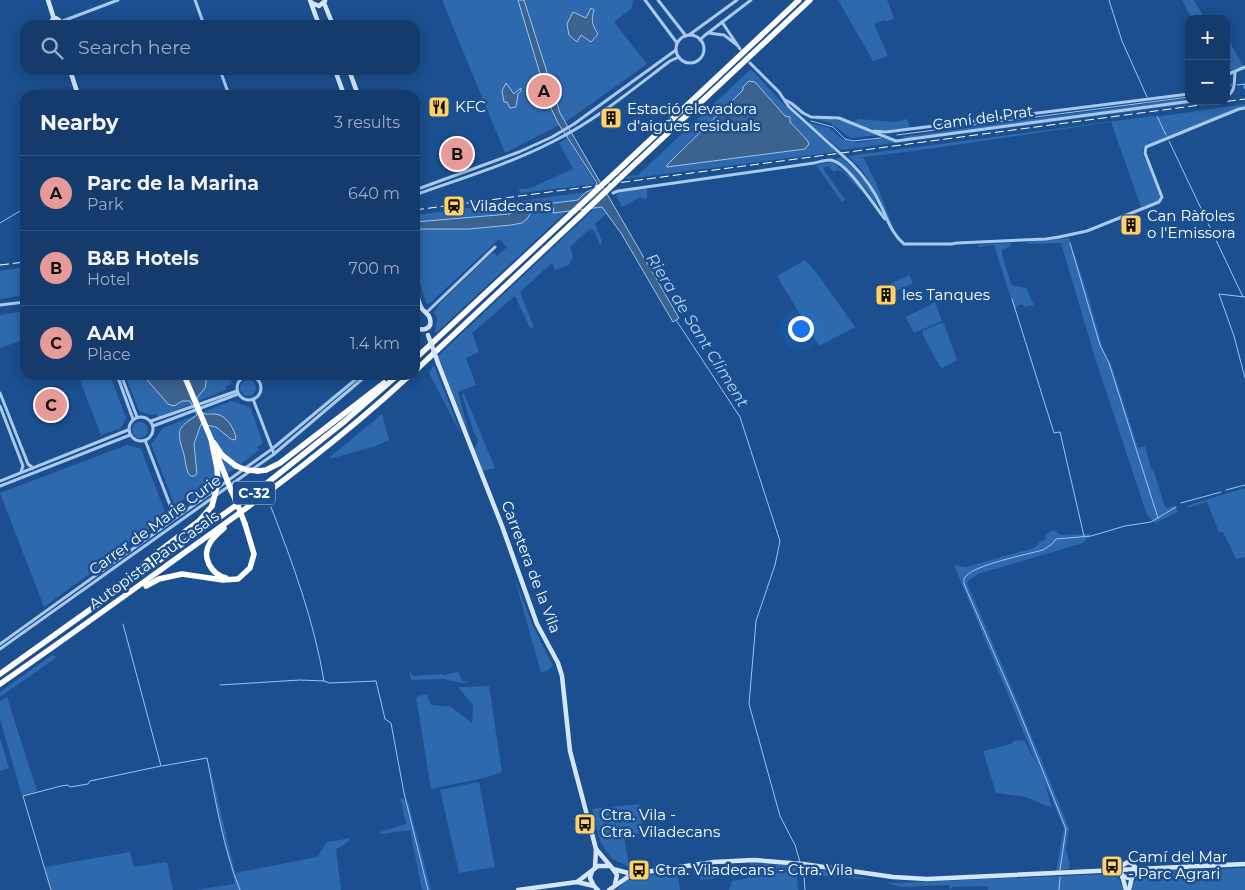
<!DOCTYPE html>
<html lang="en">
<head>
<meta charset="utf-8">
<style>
  :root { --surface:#143b6b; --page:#214673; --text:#f1f3f6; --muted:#9dadc1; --line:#33557e; --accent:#e69b98 }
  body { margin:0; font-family:Montserrat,sans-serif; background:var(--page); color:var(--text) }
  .controls { position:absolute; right:15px; top:15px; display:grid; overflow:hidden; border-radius:10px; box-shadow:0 2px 12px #0003 }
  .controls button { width:45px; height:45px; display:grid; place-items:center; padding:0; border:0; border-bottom:1px solid var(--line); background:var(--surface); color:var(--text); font:25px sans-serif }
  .you { position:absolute; left:800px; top:328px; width:18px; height:18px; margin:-12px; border:4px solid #fff; border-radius:50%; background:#1a73e8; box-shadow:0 0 0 8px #1a73e833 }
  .badge { display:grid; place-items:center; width:32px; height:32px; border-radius:50%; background:var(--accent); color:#111; font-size:16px; font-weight:700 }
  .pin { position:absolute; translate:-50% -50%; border:2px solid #fff; box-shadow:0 1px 5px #0006 }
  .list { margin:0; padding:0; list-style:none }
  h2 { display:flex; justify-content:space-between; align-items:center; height:65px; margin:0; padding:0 20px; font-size:21px }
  h2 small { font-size:16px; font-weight:400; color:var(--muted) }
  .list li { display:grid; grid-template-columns:32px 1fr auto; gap:15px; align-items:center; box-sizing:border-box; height:75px; padding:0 20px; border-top:1px solid var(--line) }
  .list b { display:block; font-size:19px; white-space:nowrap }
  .list p { margin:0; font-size:16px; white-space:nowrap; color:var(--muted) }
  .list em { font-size:16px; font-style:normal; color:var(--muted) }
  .icon { flex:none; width:28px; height:28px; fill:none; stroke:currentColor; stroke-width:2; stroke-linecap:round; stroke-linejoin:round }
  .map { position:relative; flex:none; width:1245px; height:890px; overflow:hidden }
  .search { position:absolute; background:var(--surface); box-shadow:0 2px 12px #0003; left:20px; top:20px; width:400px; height:55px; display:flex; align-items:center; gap:12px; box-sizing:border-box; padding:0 18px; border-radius:15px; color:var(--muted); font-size:19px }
  .panel { position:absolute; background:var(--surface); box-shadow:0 2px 12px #0003; left:20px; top:90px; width:400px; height:290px; border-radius:15px }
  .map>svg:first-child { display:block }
</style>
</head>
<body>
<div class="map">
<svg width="1245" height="890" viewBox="0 0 1245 890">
  <rect width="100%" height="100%" fill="#1b4f8f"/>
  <g fill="#2e69ad" fill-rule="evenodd">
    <path d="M442,0h191l-1,8 -18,14 33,42 -80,57 -62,32z"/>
    <path d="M838,0h49l7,18 -8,4 -2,-2 -10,4 14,32 -15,5z"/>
    <path d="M1182,0h12l11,19h-13z"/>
    <path d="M1226,35l17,31 -17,6z"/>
    <path d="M751,69l37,40 48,43 -210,27 2,-3 10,-1zM755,82l52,58 2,4 -4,5 -138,18 17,-20 60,-57z"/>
    <path d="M1189,98v3l-281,37 -8,-1z"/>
    <path d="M1201,101h10l-370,49 -34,-28 23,6 12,11 13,4 31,-5 9,4z"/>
    <path d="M1245,104v3l-7,1 -93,38 -3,6 19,45 -3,5 -17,5 -30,-85 -182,27 -66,8 14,28 19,49c-15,-27 -24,-58 -48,-78l305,-40 2,1z"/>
    <path d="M814,118c27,0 40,7 64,17l-27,3 -21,-15 -15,-4z"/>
    <path d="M859,119l37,3 11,-3 3,9c-27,4 -31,4 -57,-6z"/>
    <path d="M567,138l29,46 -76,9 -1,-4h9l45,-20 -14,-26z"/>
    <path d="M841,157c15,13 33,32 38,52l-12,-19 -32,-31z"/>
    <path d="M832,162l18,14 14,15 -4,-1 -17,-18 -6,-2 -3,2 -6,-6 -5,2 22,32 -3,2 -26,-37z"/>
    <path d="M647,189v9l-3,1 -3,-2 -19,10 -6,-12 4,-3z"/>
    <path d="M586,192l-8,8 -47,6 -18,9 -37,4 -61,3v-7l33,-4 1,3 11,-1v-4z"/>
    <path d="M597,206l5,1 6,6 -13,11 7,17 -2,4 -6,-15 -4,-1 -20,18 3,10 -4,8 -14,5 -3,-7 -32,29 14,35 -4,1 -15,-32 -43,37 7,19 -13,6 10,27 -18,7 12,45 -32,-81z"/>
    <path d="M554,208v5l13,-2 -131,122 -1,-2 2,-12 -3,-7 5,-6 -1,-1 53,-51 3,-1 3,3 10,-9 -8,-8 -70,65 -3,-1 -11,-38v-36c22,-1 98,3 112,-11 2,-2 3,-5 5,-7z"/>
    <path d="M1069,238l19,57 17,61 6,7 27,85 7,-2 6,23 3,3 11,35 3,1 6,-3 4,7 -23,11 -8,-8 -51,-154 -35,-118 -33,1 -1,-2z"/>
    <path d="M1011,243v3l-9,4v4l9,30 3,2 12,2 8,17 -9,2 -3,-3 -8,4 -20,-63 -15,2 -2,-2z"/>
    <path d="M805,260l11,12 39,55 -36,19 -42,-70z"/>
    <path d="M25,267v28l-25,4v-28z"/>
    <path d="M909,275l4,8 -19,9 -4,-8z"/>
    <path d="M935,302l7,19 -28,12 -8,-16z"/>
    <path d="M25,311v28l-25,9v-33z"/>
    <path d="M941,323l3,1 13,36 -15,8 -2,-1 -17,-32v-4z"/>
    <path d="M434,365l27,69 -32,-61z"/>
    <path d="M78,375h32l16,43 -5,10 -20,7z"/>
    <path d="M125,375h111l-6,10 -5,2 1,3 -68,27 -2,-3 -5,1 -12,-4z"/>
    <circle cx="248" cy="388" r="8"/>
    <path d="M464,393l31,75 -12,3 -9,-22c5,-6 5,-10 0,-16l-12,-38z"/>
    <path d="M231,401l19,6 13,36 -6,4 2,3 -63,48 -6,-3 -15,11 -24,-62 12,-16z"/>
    <path d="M382,414l7,26 -13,6 -43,12 -3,-1z"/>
    <circle cx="140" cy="430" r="8"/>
    <path d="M127,445l14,4 26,68 -123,90 -44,-114z"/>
    <path d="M1245,488v69l-9,2 -13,-27h-4l-12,-30 -20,6 2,-3z"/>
    <path d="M1054,530l7,5 30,-1 -8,9 -105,31 -9,6 -2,3 45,105 57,140 -3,22 4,14 -1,5 -13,2 8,-43 -21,-50 9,30 -26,-11 -30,-4 -13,-42 28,-7 3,-3 10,-1 14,27 -84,-202 12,2 68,-19 7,-7 4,-1 1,-6z"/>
    <path d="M514,576l18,48 21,42 -6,5 -6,2z"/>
    <path d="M52,655l5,2 -57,40v-5z"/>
    <path d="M409,670l4,6 28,-2 3,1 14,-3 4,9 8,1 -8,1 -18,-4 -33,1z"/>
    <path d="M489,686l13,86 -18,6 -53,11 -15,-92 11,-3 4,11 20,2 21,16 1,-18 -15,-18z"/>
    <path d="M7,697l30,94 -15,5 -22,-77v-18z"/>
    <path d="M0,738l9,30 -9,3z"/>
    <path d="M208,757l27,116 82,-16 10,-15 24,-4 -7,7 -8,4 5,41h-146l40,-6 -17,-69z"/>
    <path d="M479,782l16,85 -36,6 -19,-83z"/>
    <path d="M400,798l8,3 23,89h-9l-12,-60 -29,4 -1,-2 26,-8z"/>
    <path d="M639,804l4,29 -19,3 5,31 -18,-9 -11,-17 -8,-32z"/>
    <path d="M130,852l4,15 33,-5 6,28h-122l-6,-23z"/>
    <path d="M750,863l46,3 2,24h-69l3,-9 16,-3z"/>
    <path d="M714,866l3,12 -17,2 -2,-12z"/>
    <path d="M808,868l67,12 -64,-5z"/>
    <path d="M1245,868v22h-113l1,-7 12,-11z"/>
    <path d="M677,870l3,20h-63l9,-10z"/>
    <path d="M1110,874c8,3 11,7 13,16h-135l-1,-4 -34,1 -3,3 -1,-5 -48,2 -17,-5 10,1z"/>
  </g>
  <g fill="#3c6290" stroke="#9cc4f0">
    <path d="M518,0h6l36,113 119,205 -6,4 -52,-89 -19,-26 -49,6 1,-5 -22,3 -5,8 -5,4 -11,2 -42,4h-54v-7l94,-8 22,-8 47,-6 8,-8 8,-3 3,-6 -39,-60 -9,-19z"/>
    <path d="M591,8l3,2c-3,10 -2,15 4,24l-7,8 -10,-7 -4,7 -8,-7 -2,-11 6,-12 13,6z"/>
    <path d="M749,81l6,1 30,34 5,1v5l17,18 2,4 -4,5 -138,18v-2l76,-75v-3z"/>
    <path d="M506,83l8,11 7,-6v3l-3,3 -2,13 -6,1 -3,-6h-3l-2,-11z"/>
    <path d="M143,375h64l-2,13 -8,10 5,15c6,2 7,1 12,1 12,0 19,13 22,23l-1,3 -4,-1 -15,-12 -15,-3 -7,20 3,30 -3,2h-3l-3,-3c-3,-9 -3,-18 -6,-25 -6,-20 -2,-21 15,-33l-7,-14h-8l-8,5 -6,-2z"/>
  </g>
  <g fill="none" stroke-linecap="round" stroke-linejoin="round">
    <g stroke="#9cc4f0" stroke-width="1">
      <path d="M1109,0l13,41 25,56"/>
      <path d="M1237,85l8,-1"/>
      <path d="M1244,85l1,4"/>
      <path d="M1226,86l5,-1"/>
      <path d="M1157,116l9,19"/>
      <path d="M811,121l22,6 12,12 8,2 28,-3"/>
      <path d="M897,135l292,-38"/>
      <path d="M1169,141l74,156"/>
      <path d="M0,223l25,-15"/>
      <path d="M1070,243l30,102 9,18 49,155"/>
      <path d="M1245,297l-26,-3 15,42 11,42"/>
      <path d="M1012,299l42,134 6,-1 24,104"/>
      <path d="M676,320l64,97 40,124 -5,24 -19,56 -7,83 31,112 15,29 5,17"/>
      <path d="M1226,490l19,-5"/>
      <path d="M1181,503l40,-11"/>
      <path d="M271,507c22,57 43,114 53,174l5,2 47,-2 9,38 6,4 13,70 24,97"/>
      <path d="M220,685l80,-5 24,1"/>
      <path d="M162,766l45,-8c9,44 16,90 33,132"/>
      <path d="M801,866l3,11 1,13"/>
      <path d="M1060,870l6,-41 -47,-118 -55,-127c0,-4 -1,-5 2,-8 9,-11 62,-22 77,-26l9,-6 4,-5 35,-3 34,-10 26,-4 25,-15"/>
      <path d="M51,890l-28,-94 38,-10 7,-1 2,2 18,-3 2,-3 71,-15 -38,-142"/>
      <path d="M1059,890l1,-13"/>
    </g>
    <g stroke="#a9c9ee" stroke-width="3">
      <path d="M195,0l9,25"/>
      <path d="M645,0l32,43"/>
      <path d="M658,0l28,36"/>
      <path d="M60,22l58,-22"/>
      <path d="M722,22l18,27"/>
      <path d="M708,33l16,2 13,10"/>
      <path d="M689,35l48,-35"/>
      <circle cx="690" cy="49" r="14"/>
      <path d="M700,40l4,-4 47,-36"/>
      <path d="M750,63l29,29 10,15 43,39"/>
      <path d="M220,70l9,25"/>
      <path d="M1226,75l19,-8"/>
      <path d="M1226,97c10,-6 8,-14 9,-25"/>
      <path d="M785,100l6,3 12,10 8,4 28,1 57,23 296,-40"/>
      <path d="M874,131l12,1 303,-38"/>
      <path d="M851,163c12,12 24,29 31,45 6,13 10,26 22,36h47l6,-1 89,-4 13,-2 28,-6 72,-29 3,-5 -17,-44 1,-6 93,-38 6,-1"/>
      <path d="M415,190l104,-38 33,-15 22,-13 102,-74"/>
      <path d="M613,193l5,-2 196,-28c5,-1 11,-3 16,-3 17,1 44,46 55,59"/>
      <path d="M415,195c47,-17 95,-31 139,-54 42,-21 79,-52 116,-80l9,-4"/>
      <path d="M0,305l25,-3"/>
      <path d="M426,313l69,-66"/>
      <path d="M117,375l16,44"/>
      <path d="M121,375l16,42"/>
      <circle cx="249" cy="388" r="12"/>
      <path d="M0,393l28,71 5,4"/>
      <path d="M253,399l21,55"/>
      <path d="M0,406l23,60 -2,6"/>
      <circle cx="141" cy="429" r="12"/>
      <path d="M151,421l86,-30"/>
      <path d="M153,426l85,-32"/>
      <path d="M145,440l30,78"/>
      <path d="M0,481l128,-51"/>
      <path d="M0,486l130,-51"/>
      <path d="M0,644l272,-195 89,-74"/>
      <path d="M0,649l274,-195 93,-79"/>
    </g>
    <g stroke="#d6e6fa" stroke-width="4.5">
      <path d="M48,0l6,19"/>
      <path d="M310,0l9,25"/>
      <path d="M312,3l7,3 6,-5"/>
      <path d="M324,3l9,22"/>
      <path d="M51,25l1,-5 4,-2 3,2 1,5"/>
      <path d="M70,70l8,25"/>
      <path d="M335,70l9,25"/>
      <path d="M349,70l9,25"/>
      <path d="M415,287c2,7 3,14 6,20 2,5 8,6 9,12 3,10 -8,13 -15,8"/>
      <path d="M415,304v10"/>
      <path d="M438,363l64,163 35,98 21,39 4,13 8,75 26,98 -1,19"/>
      <path d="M596,849l17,20 19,5 82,-12 40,-2 49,4 90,13 34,2 318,-15"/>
      <path d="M1120,868l6,22"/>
      <path d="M613,869l4,6 -2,9"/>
      <path d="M1114,870l14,-8 5,2 3,5"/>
      <path d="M592,871l-2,7 4,8"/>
      <path d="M1122,876l7,2 14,-9"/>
      <path d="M577,882l17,4 4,4"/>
      <path d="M518,890l59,-8 21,-16h11"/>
      <path d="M609,890l23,-16"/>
      <path d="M1129,890l3,-13"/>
    </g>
    <g stroke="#fff" stroke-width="5.5">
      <path d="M616,172l183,-172"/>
      <path d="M622,176l188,-176"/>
      <path d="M415,359l159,-148"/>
      <path d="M415,371l165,-155"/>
      <path d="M211,439l6,29 1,15"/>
      <path d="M214,443l8,12 14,11"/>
      <path d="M217,455l8,20"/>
      <path d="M258,471l8,-1 14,-7 104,-80"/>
      <path d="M231,490l5,11"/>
      <path d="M224,528c-5,5 -11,9 -14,15 -9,14 1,31 16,35"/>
      <path d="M146,586l13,-7 23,-5 41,6 15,-1 12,-11 4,-14 -9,-30"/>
      <path d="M117,588l36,-32 46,-35 13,-15"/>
      <path d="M0,674l266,-190 79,-63 53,-46"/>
      <path d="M0,684c64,-44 127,-90 191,-136 76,-54 151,-110 219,-173"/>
    </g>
    <g stroke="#fff" stroke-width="1" stroke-dasharray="9 4" stroke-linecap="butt">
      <path d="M415,210l830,-111"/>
      <path d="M0,265l25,-3"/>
    </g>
    <path stroke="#a9c9ee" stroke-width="3" d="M832,146l19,17"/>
    <path stroke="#d6e6fa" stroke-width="4.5" d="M428,335l10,28"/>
    <g stroke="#fff" stroke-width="5.5">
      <path d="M574,211l42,-39"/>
      <path d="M580,216l42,-40"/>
      <path d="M184,375l27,64"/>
      <path d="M236,466l11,4 11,1"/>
      <path d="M225,475l6,15"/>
      <path d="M236,501l9,23"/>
      <path d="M212,506l6,-23"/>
    </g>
  </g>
  <defs>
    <g id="restaurant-square" transform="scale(1.125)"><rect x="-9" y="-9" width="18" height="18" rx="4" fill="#ffd166" stroke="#1b4f8f"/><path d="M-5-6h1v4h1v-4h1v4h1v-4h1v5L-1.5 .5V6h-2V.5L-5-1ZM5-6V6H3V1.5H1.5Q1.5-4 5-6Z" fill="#111"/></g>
    <g id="building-square" transform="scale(1.125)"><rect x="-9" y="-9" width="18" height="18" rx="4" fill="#ffd166" stroke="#1b4f8f"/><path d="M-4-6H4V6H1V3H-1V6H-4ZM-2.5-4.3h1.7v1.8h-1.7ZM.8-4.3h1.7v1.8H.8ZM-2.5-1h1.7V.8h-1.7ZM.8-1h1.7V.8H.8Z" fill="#111"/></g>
    <g id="station-square" transform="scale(1.125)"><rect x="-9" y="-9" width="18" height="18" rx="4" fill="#ffd166" stroke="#1b4f8f"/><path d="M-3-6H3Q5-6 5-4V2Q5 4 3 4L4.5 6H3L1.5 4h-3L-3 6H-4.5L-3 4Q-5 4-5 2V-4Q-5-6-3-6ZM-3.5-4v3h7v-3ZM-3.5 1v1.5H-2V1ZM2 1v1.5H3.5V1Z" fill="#111"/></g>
    <g id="bus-square" transform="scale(1.125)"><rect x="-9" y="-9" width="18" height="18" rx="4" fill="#ffd166" stroke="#1b4f8f"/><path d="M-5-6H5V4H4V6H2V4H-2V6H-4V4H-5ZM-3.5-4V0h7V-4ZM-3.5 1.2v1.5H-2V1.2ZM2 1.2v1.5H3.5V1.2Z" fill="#111"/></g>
  </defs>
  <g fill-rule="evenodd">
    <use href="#restaurant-square" x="439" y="107"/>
    <use href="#building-square" x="611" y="118"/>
    <use href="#station-square" x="454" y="206"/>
    <use href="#building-square" x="1131" y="225"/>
    <use href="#building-square" x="886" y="295"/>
    <use href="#bus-square" x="585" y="824"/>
    <use href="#bus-square" x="1112" y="866"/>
    <use href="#bus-square" x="639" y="870"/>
  </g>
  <g text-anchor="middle" stroke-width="5" stroke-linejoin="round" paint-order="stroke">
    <rect fill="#1b4f8f" stroke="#bbcadd" stroke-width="1" x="233" y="481.5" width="42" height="23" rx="4"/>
    <g font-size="14" font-weight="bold" fill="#fff">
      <text x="254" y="498">C-32</text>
    </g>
    <g font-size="15" fill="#fff" stroke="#1b4f8f" text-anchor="start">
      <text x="455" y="112">KFC</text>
      <text x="627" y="114">Estació elevadora<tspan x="627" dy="17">d'aigües residuals</tspan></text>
      <text x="470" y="211">Viladecans</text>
      <text x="1147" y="221">Can Ràfoles<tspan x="1147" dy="17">o l'Emissora</tspan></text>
      <text x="902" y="300">les Tanques</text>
      <text x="601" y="820">Ctra. Vila -<tspan x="601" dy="17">Ctra. Viladecans</tspan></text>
      <text x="1128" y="862">Camí del Mar<tspan x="1128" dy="17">- Parc Agrari</tspan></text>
      <text x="655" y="875">Ctra. Viladecans - Ctra. Vila</text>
    </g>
    <g font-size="15" fill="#fff" stroke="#1b4f8f">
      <text transform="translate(983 118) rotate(-8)" y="5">Camí del Prat</text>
      <text transform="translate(155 525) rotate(-36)" y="5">Carrer de Marie Curie</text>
      <text transform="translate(154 560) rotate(-36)" y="5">Autopista Pau Casals</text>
      <text transform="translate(531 567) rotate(69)" y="5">Carretera de la Vila</text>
    </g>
    <g font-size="16" font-style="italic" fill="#b5d3f5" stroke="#1b4f8f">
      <text transform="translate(698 330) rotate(58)" y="6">Riera de Sant Climent</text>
    </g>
  </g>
</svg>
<div class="controls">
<button>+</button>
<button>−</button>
</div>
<div class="you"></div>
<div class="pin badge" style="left:544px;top:91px">A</div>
<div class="pin badge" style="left:457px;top:154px">B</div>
<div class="pin badge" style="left:51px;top:405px">C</div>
<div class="search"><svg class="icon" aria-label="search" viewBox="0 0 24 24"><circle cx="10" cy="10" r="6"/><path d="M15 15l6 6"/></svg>Search here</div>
<section class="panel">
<h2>Nearby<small>3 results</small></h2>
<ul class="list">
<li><span class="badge">A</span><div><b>Parc de la Marina</b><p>Park</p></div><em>640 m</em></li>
<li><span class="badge">B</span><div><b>B&amp;B Hotels</b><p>Hotel</p></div><em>700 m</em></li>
<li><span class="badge">C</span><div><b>AAM</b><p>Place</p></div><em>1.4 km</em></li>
</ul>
</section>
</div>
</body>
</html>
